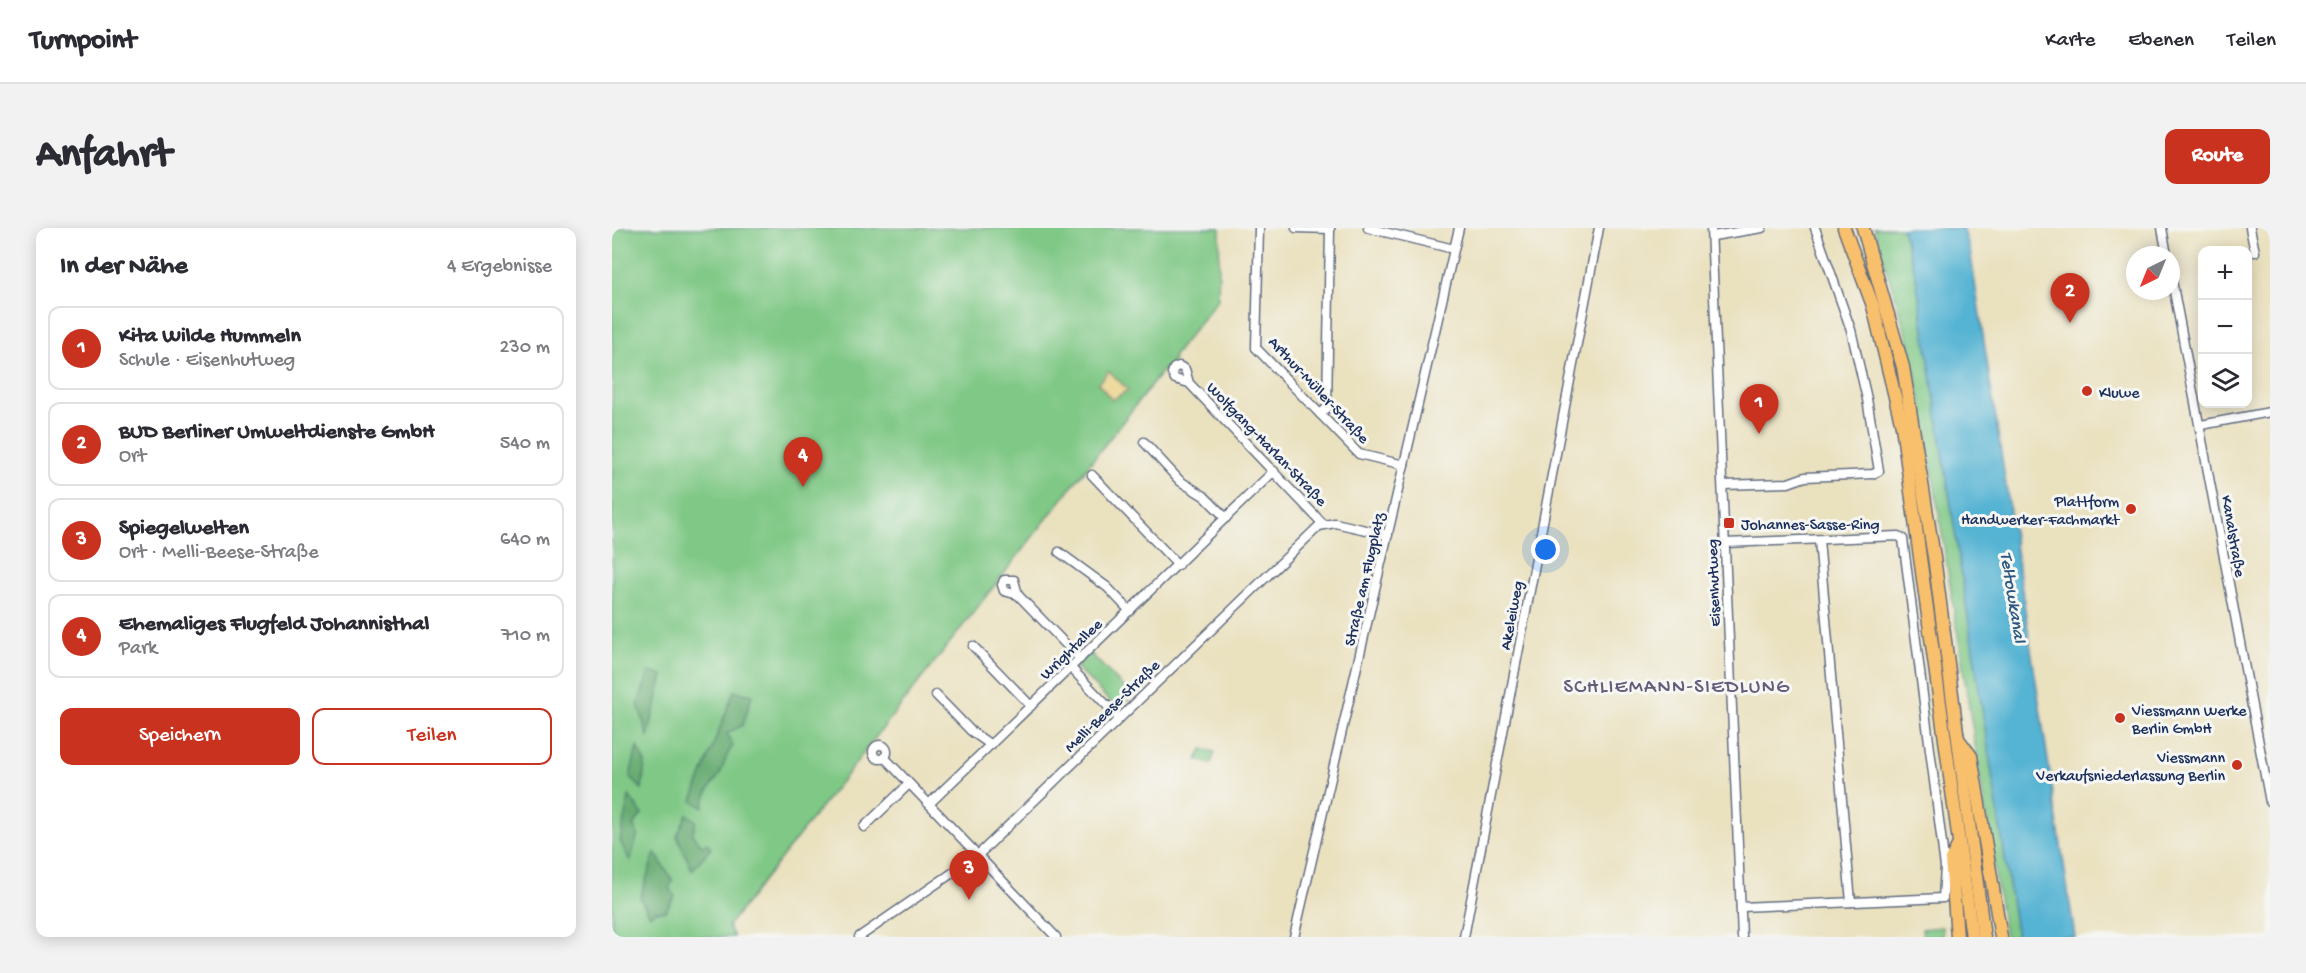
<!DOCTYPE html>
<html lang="de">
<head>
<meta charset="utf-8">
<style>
  :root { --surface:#fff; --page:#f2f2f3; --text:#2b2b33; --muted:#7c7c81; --line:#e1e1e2; --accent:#c8321e }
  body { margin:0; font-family:"Gochi Hand",sans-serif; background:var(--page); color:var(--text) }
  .controls { position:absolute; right:18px; top:18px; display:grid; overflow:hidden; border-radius:12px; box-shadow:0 3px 15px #0003 }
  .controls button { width:54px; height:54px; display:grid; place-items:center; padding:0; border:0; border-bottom:2px solid var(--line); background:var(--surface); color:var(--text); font:30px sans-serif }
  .compass { position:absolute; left:1514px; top:18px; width:54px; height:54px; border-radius:50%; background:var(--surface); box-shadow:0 3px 15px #0003; rotate:223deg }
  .you { position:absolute; left:934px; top:322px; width:21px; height:21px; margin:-15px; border:4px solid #fff; border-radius:50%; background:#1a73e8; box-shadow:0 0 0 9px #1a73e833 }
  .badge { display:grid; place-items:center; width:39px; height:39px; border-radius:50%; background:var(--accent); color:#fff; font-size:20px; font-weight:700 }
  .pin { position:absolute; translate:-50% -50px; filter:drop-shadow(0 2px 3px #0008) }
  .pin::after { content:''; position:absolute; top:32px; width:21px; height:18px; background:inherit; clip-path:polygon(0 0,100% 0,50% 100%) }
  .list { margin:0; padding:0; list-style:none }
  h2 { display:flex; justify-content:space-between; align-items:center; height:78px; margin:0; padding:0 24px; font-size:26px }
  h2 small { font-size:20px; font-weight:400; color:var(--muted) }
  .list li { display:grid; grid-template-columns:39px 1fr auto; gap:18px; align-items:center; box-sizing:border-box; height:84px; margin:0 12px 12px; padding:0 12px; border:2px solid var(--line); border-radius:12px }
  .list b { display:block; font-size:22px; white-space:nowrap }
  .list p { margin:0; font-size:20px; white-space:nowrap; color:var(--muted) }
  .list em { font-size:20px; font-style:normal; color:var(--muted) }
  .actions { display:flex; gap:12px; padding:18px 24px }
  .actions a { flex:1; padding:14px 0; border:2px solid var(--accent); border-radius:12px; text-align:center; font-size:21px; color:var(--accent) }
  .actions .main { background:var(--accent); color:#fff }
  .icon { flex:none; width:33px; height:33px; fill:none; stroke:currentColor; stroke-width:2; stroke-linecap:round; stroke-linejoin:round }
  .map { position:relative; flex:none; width:1658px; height:709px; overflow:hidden; border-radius:12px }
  header { display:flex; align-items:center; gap:36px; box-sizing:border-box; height:84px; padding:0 30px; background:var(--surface); border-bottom:2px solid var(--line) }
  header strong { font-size:28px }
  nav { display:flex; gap:33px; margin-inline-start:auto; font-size:21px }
  .intro { display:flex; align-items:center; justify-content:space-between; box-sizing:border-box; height:144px; padding:0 36px }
  h1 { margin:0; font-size:42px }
  .button { padding:15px 27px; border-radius:12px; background:var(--accent); color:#fff; font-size:21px; font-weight:700 }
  main { display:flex; gap:36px; padding:0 36px }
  aside { flex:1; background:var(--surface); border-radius:12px; box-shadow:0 3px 15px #0003 }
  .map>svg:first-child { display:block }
</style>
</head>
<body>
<header>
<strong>Turnpoint</strong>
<nav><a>Karte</a><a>Ebenen</a><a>Teilen</a></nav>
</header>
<div class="intro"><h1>Anfahrt</h1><a class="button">Route</a></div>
<main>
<aside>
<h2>In der Nähe<small>4 Ergebnisse</small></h2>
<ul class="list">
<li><span class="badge">1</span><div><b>Kita Wilde Hummeln</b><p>Schule · Eisenhutweg</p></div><em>230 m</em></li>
<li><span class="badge">2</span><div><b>BUD Berliner Umweltdienste GmbH</b><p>Ort</p></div><em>540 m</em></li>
<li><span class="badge">3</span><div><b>Spiegelwelten</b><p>Ort · Melli-Beese-Straße</p></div><em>640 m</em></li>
<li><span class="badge">4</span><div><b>Ehemaliges Flugfeld Johannisthal</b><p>Park</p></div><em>710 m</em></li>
</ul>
<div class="actions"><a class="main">Speichern</a><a>Teilen</a></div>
</aside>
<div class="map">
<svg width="1658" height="709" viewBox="0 0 1658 709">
  <rect width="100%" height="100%" fill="#f6f6f2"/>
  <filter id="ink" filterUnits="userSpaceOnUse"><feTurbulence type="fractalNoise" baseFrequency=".0167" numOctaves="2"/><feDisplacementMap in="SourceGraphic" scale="12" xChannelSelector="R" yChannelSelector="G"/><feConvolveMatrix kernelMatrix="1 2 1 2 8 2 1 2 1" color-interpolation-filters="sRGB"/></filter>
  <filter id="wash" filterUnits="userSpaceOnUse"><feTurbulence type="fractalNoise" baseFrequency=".008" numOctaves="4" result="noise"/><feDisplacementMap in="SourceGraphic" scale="24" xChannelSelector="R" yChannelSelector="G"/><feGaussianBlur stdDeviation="1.35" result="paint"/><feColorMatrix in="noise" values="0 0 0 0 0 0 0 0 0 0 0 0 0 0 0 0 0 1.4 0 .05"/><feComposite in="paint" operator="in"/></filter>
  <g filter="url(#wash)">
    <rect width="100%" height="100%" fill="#eae1bf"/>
    <g fill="#7fc885" stroke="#4d7c72" stroke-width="1.5">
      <path d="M0,0h608l-2,71 -45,58 1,3 -8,11 -2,-2 -436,557 6,11h-122z"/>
      <path d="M1262,0h28l14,49 101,660h-12l-80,-512 -16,-82z"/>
      <path d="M478,425l42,43 -14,14 -42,-43z"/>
      <path d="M590,521l13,3 -4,12 -14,-4z"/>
      <path d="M1330,699l1,10h-20l-1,-8z"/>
    </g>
    <g fill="#67ac72" stroke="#416e68" stroke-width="1.5">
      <path d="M37,444l14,3 -15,62 -10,-33z"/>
      <path d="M122,463l18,4 -9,30 -16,8 6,13c-9,10 -8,21 -15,31 -9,12 -11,14 -15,30l-11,-6z"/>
      <path d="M25,519l8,16 -3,26 -12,-12z"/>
      <path d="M17,568l13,18 -9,12 5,8 -8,27 -10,-20z"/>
      <path d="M75,586l9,7 -4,14 11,11 4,-3 4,5 -19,22 -15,-34z"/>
      <path d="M43,625l18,28 -4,7 6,8 -10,15h-9l-6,4 -10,-17z"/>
    </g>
    <path fill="#eeda9e" stroke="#84847e" stroke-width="1.5" d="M497,143l19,19 -16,10 -14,-17z"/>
    <path fill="#55b3d3" stroke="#387198" stroke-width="1.5" d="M1290,0h61l7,22 105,687h-58l-101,-660z"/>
  </g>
  <g filter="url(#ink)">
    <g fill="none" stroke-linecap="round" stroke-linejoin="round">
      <g stroke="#636d80" stroke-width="11">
        <g id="minor">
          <path d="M647,0l-3,120 103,106 45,11"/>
          <path d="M684,0l34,1"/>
          <path d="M756,0l86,21"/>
          <path d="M1099,0l31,709"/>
          <path d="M1550,0l5,27"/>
          <path d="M1638,0l5,24"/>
          <path d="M1101,8l49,-8"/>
          <path d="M1559,47l99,527"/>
          <path d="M577,155l-4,-14 -6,-3 -5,2 -2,5 3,6 14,4 134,141"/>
          <path d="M708,186l7,-6 3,-180"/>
          <path d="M1589,197l69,-13"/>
          <path d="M532,214l36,39 24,15 22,22"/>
          <path d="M480,247l86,90"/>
          <path d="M1111,257l65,-2 17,-6 68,-3 6,-3 -12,-72 -16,-69 -36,-102"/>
          <path d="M1207,312l32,362"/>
          <path d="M1113,315l173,-7 5,3 42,328 -2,31 -202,9"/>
          <path d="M447,324l48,35 23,24"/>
          <path d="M406,367l-4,-15h-10l-2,5 2,6 14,4 62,64"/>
          <path d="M361,418l58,60"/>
          <path d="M459,440l48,50"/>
          <path d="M324,467l35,36 20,14"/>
          <circle cx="268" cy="524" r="7"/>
          <path d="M272,529l172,180"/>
          <path d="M317,576l345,-333"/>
          <path d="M252,599l45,-43"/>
          <path d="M247,709l118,-81 342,-330 16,-3 53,12"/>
          <path d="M682,709l165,-709"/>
          <path d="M852,709l135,-709"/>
        </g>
      </g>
      <g stroke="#636d80" stroke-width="15">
        <g id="highway">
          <path d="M1232,0l29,78 29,120 70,511"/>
          <path d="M1251,0l40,139 31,190 50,380"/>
          <path d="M1347,512l12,16 30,181"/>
          <path d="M1345,709l-6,-78 7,-13"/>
        </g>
      </g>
      <use href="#minor" stroke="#fff" stroke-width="8"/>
      <use href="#highway" stroke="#f8bf6c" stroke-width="12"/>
    </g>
  </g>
  <g fill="#c8321e" stroke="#f6f6f2" stroke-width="2">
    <circle cx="1475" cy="163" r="6"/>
    <circle cx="1519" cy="281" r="6"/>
    <rect x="1111" y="289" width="12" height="12" rx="3"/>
    <circle cx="1508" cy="490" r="6"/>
    <circle cx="1625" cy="537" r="6"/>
  </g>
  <g text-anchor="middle" stroke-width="6" stroke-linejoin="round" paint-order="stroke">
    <g font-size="16" fill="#1b2f5e" stroke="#f6f6f2">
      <text transform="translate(708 161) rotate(47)" y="6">Arthur-Müller-Straße</text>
      <text transform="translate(656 215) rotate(46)" y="6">Wolfgang-Harlan-Straße</text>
      <text transform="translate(1623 308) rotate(80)" y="6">Kanalstraße</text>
      <text transform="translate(751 351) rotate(-77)" y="6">Straße am Flugplatz</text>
      <text transform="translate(1100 355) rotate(-92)" y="6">Eisenhutweg</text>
      <text transform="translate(898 387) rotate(-79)" y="6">Akeleiweg</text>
      <text transform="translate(458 420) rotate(-44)" y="6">Wrightallee</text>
      <text transform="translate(499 477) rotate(-44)" y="6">Melli-Beese-Straße</text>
    </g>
    <g font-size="16" fill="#1b2f5e" stroke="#f6f6f2" text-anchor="start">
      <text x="1487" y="169">Kluwe</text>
      <text x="1507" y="278" text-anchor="end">Plattform<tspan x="1507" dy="18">Handwerker-Fachmarkt</tspan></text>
      <text x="1129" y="301">Johannes-Sasse-Ring</text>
      <text x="1520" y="487">Viessmann Werke<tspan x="1520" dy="18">Berlin GmbH</tspan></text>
      <text x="1613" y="534" text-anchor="end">Viessmann<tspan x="1613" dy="18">Verkaufsniederlassung Berlin</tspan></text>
    </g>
    <g font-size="18" font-style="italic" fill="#2c5781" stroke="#f6f6f2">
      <text transform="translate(1402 369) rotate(81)" y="6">Teltowkanal</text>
    </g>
    <g font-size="20" letter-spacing="1.5" fill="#645c7a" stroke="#f6f6f2">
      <text x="1065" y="464">SCHLIEMANN-SIEDLUNG</text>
    </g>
  </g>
</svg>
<div class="controls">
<button>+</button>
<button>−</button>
<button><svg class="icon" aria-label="layers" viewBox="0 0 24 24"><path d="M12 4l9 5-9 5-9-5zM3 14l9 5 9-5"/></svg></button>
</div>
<svg class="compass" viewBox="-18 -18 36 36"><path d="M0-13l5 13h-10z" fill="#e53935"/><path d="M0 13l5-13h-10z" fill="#7c7c81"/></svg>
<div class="you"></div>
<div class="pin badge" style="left:1147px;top:206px">1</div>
<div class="pin badge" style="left:1458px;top:95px">2</div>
<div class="pin badge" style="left:357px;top:672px">3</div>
<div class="pin badge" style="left:191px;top:259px">4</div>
</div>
</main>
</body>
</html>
